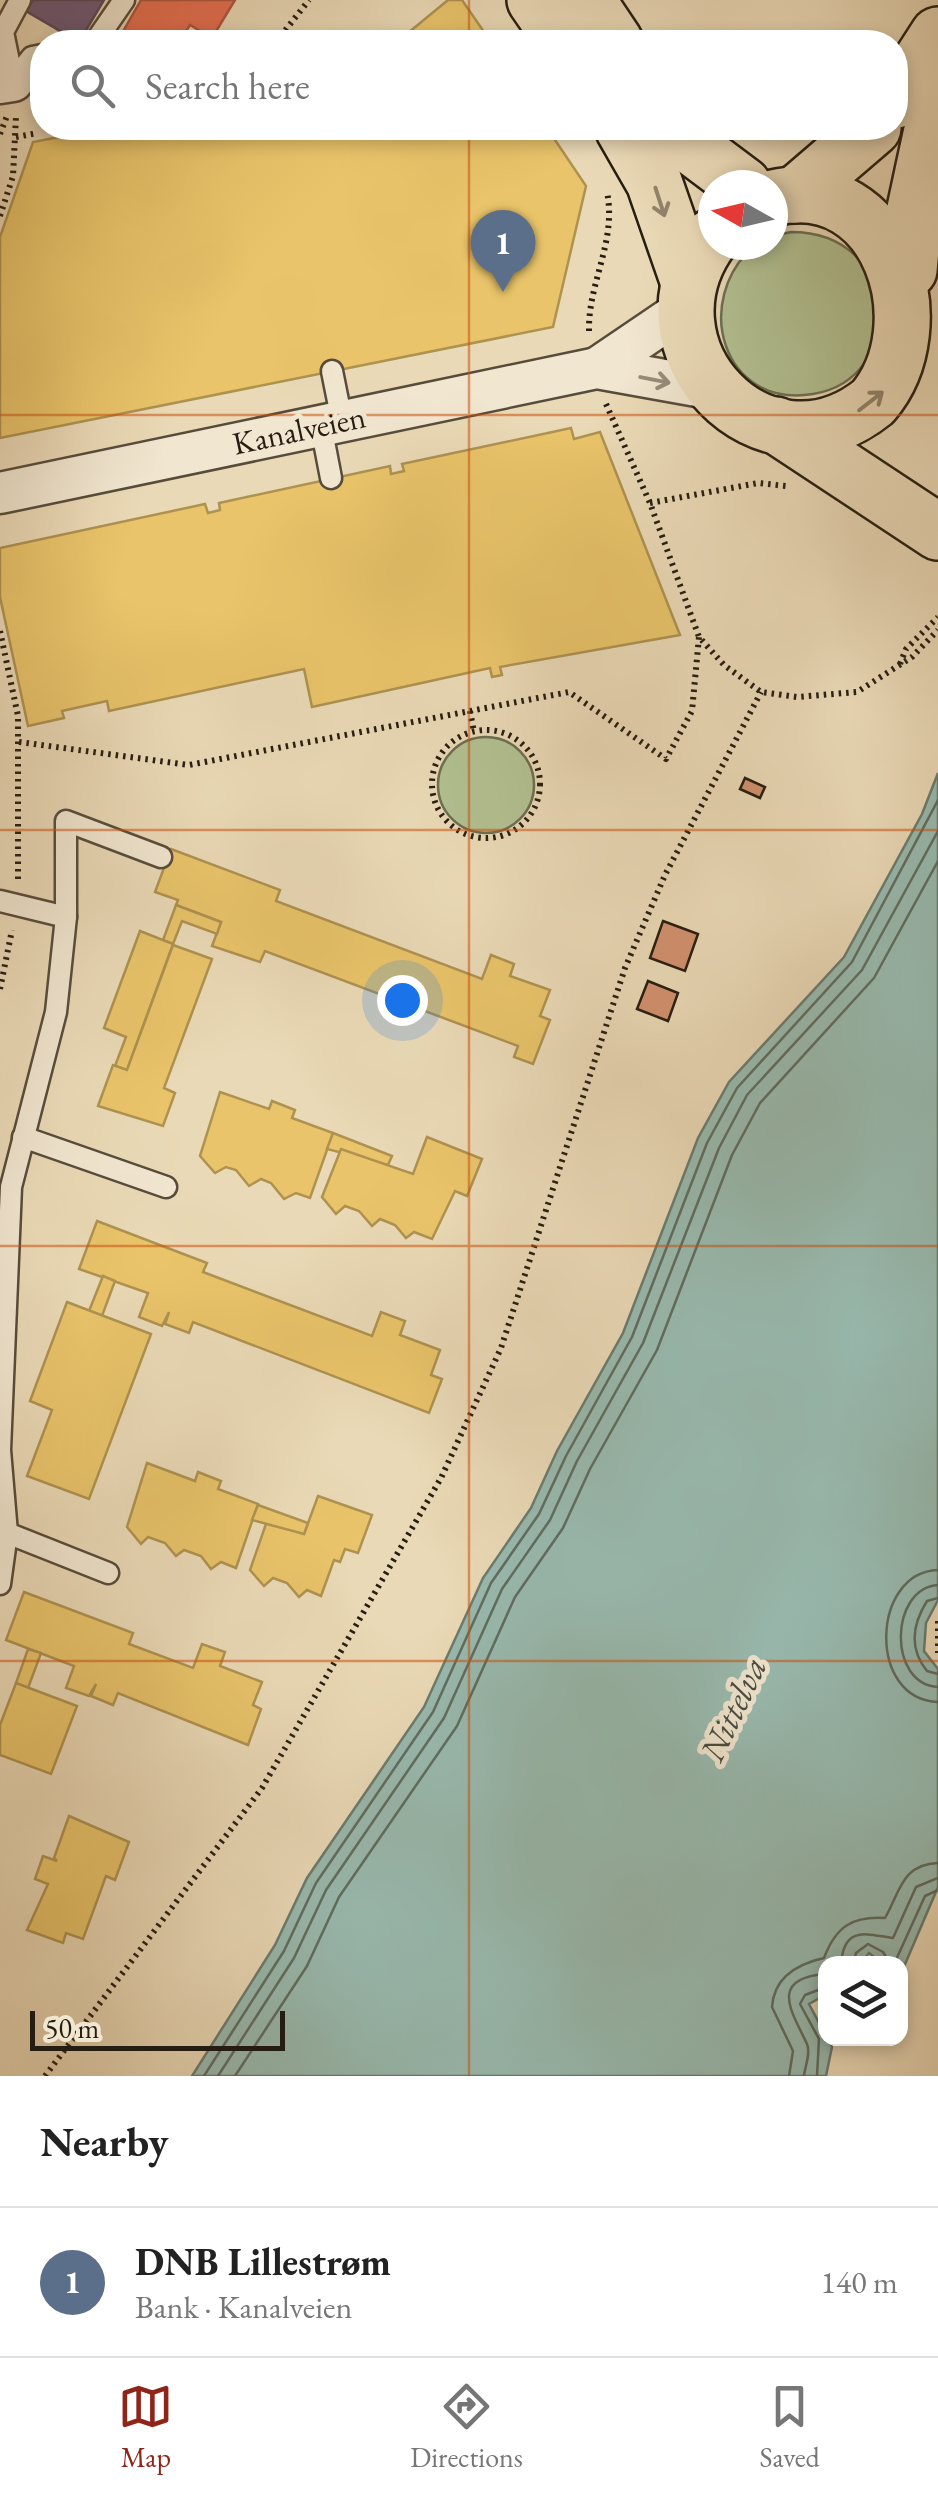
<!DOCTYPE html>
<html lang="en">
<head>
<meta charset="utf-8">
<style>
  :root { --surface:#fff; --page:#f6f6f6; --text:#222; --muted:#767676; --line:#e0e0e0; --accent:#8f2418 }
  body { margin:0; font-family:"EB Garamond",serif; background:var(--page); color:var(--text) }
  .controls { position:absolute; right:30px; bottom:30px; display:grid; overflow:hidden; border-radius:20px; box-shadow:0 5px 15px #0003 }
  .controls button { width:90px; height:90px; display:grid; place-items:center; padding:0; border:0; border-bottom:2px solid var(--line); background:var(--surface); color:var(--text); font:50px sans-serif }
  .compass { position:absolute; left:698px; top:170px; width:90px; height:90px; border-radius:50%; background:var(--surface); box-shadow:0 5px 15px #0003; rotate:278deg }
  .scale { position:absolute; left:30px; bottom:25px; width:255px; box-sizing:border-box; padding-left:10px; border:5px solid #261d12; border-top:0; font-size:28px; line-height:35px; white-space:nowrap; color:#261d12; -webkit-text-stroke:8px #f1e6d0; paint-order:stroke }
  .you { position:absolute; left:402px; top:1000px; width:35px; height:35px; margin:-25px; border:8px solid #fff; border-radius:50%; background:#1a73e8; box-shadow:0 0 0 15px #1a73e833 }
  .badge { display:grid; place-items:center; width:65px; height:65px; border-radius:50%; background:var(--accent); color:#fff; font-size:32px; font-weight:700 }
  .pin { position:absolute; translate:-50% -82px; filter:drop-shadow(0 2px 5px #0008) }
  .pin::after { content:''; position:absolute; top:52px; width:35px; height:30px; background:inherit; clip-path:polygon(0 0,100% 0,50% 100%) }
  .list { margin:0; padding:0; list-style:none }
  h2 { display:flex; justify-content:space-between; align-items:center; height:130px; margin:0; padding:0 40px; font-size:42px }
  h2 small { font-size:32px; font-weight:400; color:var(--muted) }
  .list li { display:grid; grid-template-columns:65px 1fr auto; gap:30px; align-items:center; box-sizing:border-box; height:150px; padding:0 40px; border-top:2px solid var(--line) }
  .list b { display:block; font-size:38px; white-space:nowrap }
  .list p { margin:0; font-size:32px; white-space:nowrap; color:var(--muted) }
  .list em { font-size:32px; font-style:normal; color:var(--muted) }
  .icon { flex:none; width:55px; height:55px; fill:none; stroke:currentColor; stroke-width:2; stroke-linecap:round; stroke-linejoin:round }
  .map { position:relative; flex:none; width:938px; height:2076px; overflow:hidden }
  .search { position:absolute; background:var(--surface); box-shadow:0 5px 15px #0003; left:30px; right:30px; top:30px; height:110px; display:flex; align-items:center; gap:25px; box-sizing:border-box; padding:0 35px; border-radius:40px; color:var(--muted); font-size:38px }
  .sheet { height:280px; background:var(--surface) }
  nav { display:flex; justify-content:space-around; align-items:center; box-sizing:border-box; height:140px; border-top:2px solid var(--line); background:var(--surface); font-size:28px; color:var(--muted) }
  nav a { display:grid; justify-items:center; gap:5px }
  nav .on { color:var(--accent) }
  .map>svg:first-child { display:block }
</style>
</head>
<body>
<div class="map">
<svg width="938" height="2076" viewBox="0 0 938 2076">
  <rect width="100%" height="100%" fill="#ead9b6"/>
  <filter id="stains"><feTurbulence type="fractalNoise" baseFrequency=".002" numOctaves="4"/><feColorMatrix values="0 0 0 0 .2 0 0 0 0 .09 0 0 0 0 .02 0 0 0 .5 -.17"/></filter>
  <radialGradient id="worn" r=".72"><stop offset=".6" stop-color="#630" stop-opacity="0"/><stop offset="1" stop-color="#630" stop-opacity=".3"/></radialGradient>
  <g fill="#b2c091" stroke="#6c6e52" stroke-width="2.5">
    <path d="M791,232c112,0 116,147 22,162 -91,15 -122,-94 -58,-149h18v-9z"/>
    <circle cx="486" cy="785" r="48"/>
  </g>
  <path fill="#98baaf" stroke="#6a7b70" stroke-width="2.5" d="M938,773v827l-12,23 -2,28 14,18v218l-35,82 -3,-5 -18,-1 -13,-10 -8,10 -35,1 -1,31 -16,9 23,43 -6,29h-634l83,-131 32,-67 117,-171 59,-129 48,-70 26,-57 66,-118 75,-195 31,-56 115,-125 78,-143z"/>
  <g fill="#e9c46a" stroke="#ae9250" stroke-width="2.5">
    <path d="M448,0h14l29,42h-94z"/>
    <path d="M105,128h442l39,58 -33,141 -553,111v-201l33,-95z"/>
    <path d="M571,428l3,11 26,-7 80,203 -180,32 2,8 -10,2 -2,-9 -178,39 -8,-38 -195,42 -2,-10 -45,10 2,7 -36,8 -28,-129v-49l205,-44 3,9 12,-3 -1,-7 171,-37 1,8 13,-3 -2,-7z"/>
    <path d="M171,849l109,41 -4,11 206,78 9,-24 23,9 -4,12 40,14 -10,26 10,4 -17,44 -19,-7 4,-11 -253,-95 -5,11 -48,-16 9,-24 -45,-17 2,-5 -23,-8z"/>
    <path d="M176,905l45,17 -4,12 -35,-13 -9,23 -10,-4z"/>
    <path d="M140,931l33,13 -46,126 -12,-4 11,-29 -22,-9z"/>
    <path d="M173,945l39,14 -48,129 11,5 -12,33 -65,-20 15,-41 14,5z"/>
    <path d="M220,1092l49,17 3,-8 23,9 -3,8 41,15 -23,65 -14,-5 -12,6 -13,-16 -10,-4 -12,7 -13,-16 -10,-3 -11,6 -15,-17z"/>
    <path d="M333,1133l59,23 -4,9 -61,-16z"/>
    <path d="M427,1137l55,22 -15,37 -12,-5 -23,48 -18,-7 -8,6 -11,-13 -15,-6 -8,7 -13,-15 -14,-5 -9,8 -14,-17 19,-48 72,25z"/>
    <path d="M97,1221l110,42 -4,9 169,64 9,-24 24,9 -5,14 40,15 -9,25 11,4 -13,34 -236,-91 -4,11 -24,-9 4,-12 -7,14 -23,-9 9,-24 -69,-24z"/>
    <path d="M103,1276l12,5 -13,35 -13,-5z"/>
    <path d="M67,1302l84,32 -62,165 -62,-23 25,-66 -22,-9z"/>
    <path d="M147,1463l48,18 3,-9 23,9 -3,8 40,15 -22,64 -15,-6 -10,7 -10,-13 -17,-6 -8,6 -11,-13 -17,-6 -7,7 -14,-17z"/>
    <path d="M318,1496l54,19 -14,38 -13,-4 -5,13 -6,-2 -13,36 -14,-6 -8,7 -12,-14 -14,-5 -9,8 -14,-16 17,-49 37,13z"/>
    <path d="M258,1505l50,18 -4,11 -52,-14z"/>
    <path d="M24,1592l109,41 -4,11 64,24 9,-24 23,8 -5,14 42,16 -9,23 8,4 -13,36 -130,-52 -5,12 -22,-9 5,-12 -7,12 -23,-8 8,-22 -68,-26z"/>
    <path d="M28,1649l13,4 -13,35 -12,-5z"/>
    <path d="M16,1683l61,23 -26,68 -51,-19v-30z"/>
    <path d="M69,1816l60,26 -14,38 -9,-4 -23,63 -17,-6 -3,10 -36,-13 21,-46 -13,-5 8,-23 14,5 -3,-3z"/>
  </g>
  <path fill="#e76f51" stroke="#ad563e" stroke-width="2.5" d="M141,0h94l-23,38 -22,-13 -11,17h-15l-10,-6 -4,6h-33z"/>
  <path fill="#6d597a" stroke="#58475b" stroke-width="2.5" d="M33,0h71l-25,42 -53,-31z"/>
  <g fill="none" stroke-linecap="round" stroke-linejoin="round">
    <g stroke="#5f6c60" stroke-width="2.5">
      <path d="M938,1570c-67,2 -71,130 0,132"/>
      <path d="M938,1585c-48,3 -51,99 0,102"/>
      <path d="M938,1598l-11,3c-15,24 -18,48 0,70l11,3"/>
      <path d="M841,1964c3,-40 27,-29 52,-26l23,-51 22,-9"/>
      <path d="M853,1964l3,-11 12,-9 15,8 6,10h6l30,-66 13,-6"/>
      <path d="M204,2076l80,-125 32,-68 117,-171 58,-129 48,-69 27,-58 66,-119 75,-194 30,-55 115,-126 86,-162"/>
      <path d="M218,2076l76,-118 32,-68 118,-172 58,-129 48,-69 27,-59 66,-118 76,-195 28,-53 115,-125 76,-139"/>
      <path d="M235,2076l72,-110 32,-69 118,-171 58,-129 48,-69 27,-59 67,-119 75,-195 28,-52 114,-125 64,-117"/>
      <path d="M789,2076l4,-25 -21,-44c2,-30 25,-43 52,-49 12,-32 29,-42 61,-40 15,-26 17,-54 53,-55"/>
      <path d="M804,2076c1,-10 7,-23 3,-32 -13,-29 -41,-66 19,-70"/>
      <path d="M817,2076l2,-37 -19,-35 5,-9 21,-8"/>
    </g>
  </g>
  <g fill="#d1906e" stroke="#261d12" stroke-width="2.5">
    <path d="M745,778l20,9 -5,11 -20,-9z"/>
    <path d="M663,921l35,13 -13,37 -35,-13z"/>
    <path d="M648,981l30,12 -10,28 -31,-12z"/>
  </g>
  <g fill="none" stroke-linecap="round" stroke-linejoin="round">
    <g stroke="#574c3b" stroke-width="25">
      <g id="service">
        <path d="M95,42l29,-42"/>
        <path d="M13,81l-10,-49 17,-32"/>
        <path d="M13,81l19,-24 10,-2"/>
        <path d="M332,371l10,50"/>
        <path d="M321,426l10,52"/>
        <path d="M0,901l66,16"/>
        <path d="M23,1137l143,50"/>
        <path d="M7,1533l101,40"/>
        <path d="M0,1584l7,-51 -7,-83 11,-263 45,-175 10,-95v-96l95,36"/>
      </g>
    </g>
    <g stroke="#574c3b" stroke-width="45">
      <g id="minor">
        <path d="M0,83l13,-2"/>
        <path d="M597,368l87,-59"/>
        <path d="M0,493l597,-125 117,21"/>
      </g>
    </g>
    <g stroke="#261d12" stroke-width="60">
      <g id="primary">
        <path d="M535,0l29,42"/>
        <path d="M587,0l28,42"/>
        <path d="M623,128l31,54 34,98"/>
        <path d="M676,128l19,21 48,36"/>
      </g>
    </g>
    <g stroke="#261d12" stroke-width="60">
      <g id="trunk">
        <path d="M896,100l42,-65"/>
        <path d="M795,195l78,-67"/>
        <path d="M713,236c-86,112 52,253 160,166 65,-76 17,-231 -100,-204"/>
        <path d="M909,270l6,-61 23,-107"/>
        <path d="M776,425l162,107"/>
      </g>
    </g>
    <g stroke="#261d12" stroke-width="6" stroke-dasharray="2.5 5" stroke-linecap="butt">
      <path d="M276,42l33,-42"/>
      <path d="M327,42l6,-4"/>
      <path d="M0,134l7,-18"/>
      <path d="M16,137l22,-4"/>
      <path d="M0,216l13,-40 3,-60"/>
      <path d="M589,331c-1,-49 28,-89 18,-139"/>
      <path d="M606,404l44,99 49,134 25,28 37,27 36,5 60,-5 55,-35 26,-27"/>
      <path d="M650,503l108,-20 28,3"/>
      <path d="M0,631l18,85v167"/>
      <path d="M900,664l6,-15 32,-32"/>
      <path d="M470,711l4,21"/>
      <circle cx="486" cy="784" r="54"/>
      <path d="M19,742l170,23 380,-73 97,67 26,-48 7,-74"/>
      <path d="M0,989l12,-59"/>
      <path d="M938,1621v32"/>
      <path d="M45,2076l217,-288 179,-310 60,-130 124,-380 40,-93 96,-183"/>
    </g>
    <use href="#service" stroke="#f1e6d0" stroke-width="20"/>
    <use href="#minor" stroke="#f1e6d0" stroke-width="40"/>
    <use href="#primary" stroke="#ead9b6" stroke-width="55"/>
    <use href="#trunk" stroke="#ead9b6" stroke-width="55"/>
  </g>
  <defs><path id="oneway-shaft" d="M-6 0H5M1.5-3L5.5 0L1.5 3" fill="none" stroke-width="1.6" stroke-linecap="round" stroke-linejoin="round" transform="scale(2.5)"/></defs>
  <g stroke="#92846c">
    <use href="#oneway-shaft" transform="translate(660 202) rotate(72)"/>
    <use href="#oneway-shaft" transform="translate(871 401) rotate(-38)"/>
  </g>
  <use stroke="#968c7a" href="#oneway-shaft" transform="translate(655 380) rotate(11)"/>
  <path fill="none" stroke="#cb500d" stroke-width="2.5" stroke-opacity="0.55" d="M469,0v42M469,128v1948M0,415h938M0,830h938M0,1246h938M0,1661h938"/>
  <g text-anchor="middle" stroke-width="10" stroke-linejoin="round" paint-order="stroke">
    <g font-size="32" fill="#261d12" stroke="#f1e6d0">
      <text transform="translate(299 430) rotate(-12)" y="11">Kanalveien</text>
    </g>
    <g font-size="35" font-style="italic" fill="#484c41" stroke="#f1e6d0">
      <text transform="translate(733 1709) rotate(-65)" y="12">Nittelva</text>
    </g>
  </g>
  <rect width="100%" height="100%" filter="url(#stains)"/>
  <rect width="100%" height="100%" fill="url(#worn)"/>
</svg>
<div class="controls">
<button><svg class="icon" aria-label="layers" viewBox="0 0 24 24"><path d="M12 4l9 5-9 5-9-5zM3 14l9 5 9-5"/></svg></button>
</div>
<svg class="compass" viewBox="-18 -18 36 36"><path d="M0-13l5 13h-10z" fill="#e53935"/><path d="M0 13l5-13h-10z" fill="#767676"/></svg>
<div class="scale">50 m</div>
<div class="you"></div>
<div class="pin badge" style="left:503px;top:292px;background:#5c6f8a">1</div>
<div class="search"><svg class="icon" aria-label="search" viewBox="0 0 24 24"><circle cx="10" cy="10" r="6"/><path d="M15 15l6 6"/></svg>Search here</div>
</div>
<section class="sheet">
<h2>Nearby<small></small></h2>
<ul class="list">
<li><span class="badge" style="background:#5c6f8a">1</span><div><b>DNB Lillestrøm</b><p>Bank · Kanalveien</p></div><em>140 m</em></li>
</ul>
</section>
<nav>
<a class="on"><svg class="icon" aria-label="map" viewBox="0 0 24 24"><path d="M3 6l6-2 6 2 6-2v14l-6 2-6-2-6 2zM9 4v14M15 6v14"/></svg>Map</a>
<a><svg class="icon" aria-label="directions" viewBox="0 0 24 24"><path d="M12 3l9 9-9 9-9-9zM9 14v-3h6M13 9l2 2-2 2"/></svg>Directions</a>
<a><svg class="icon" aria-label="saved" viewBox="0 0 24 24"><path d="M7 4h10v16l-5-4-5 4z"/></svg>Saved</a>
</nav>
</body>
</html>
